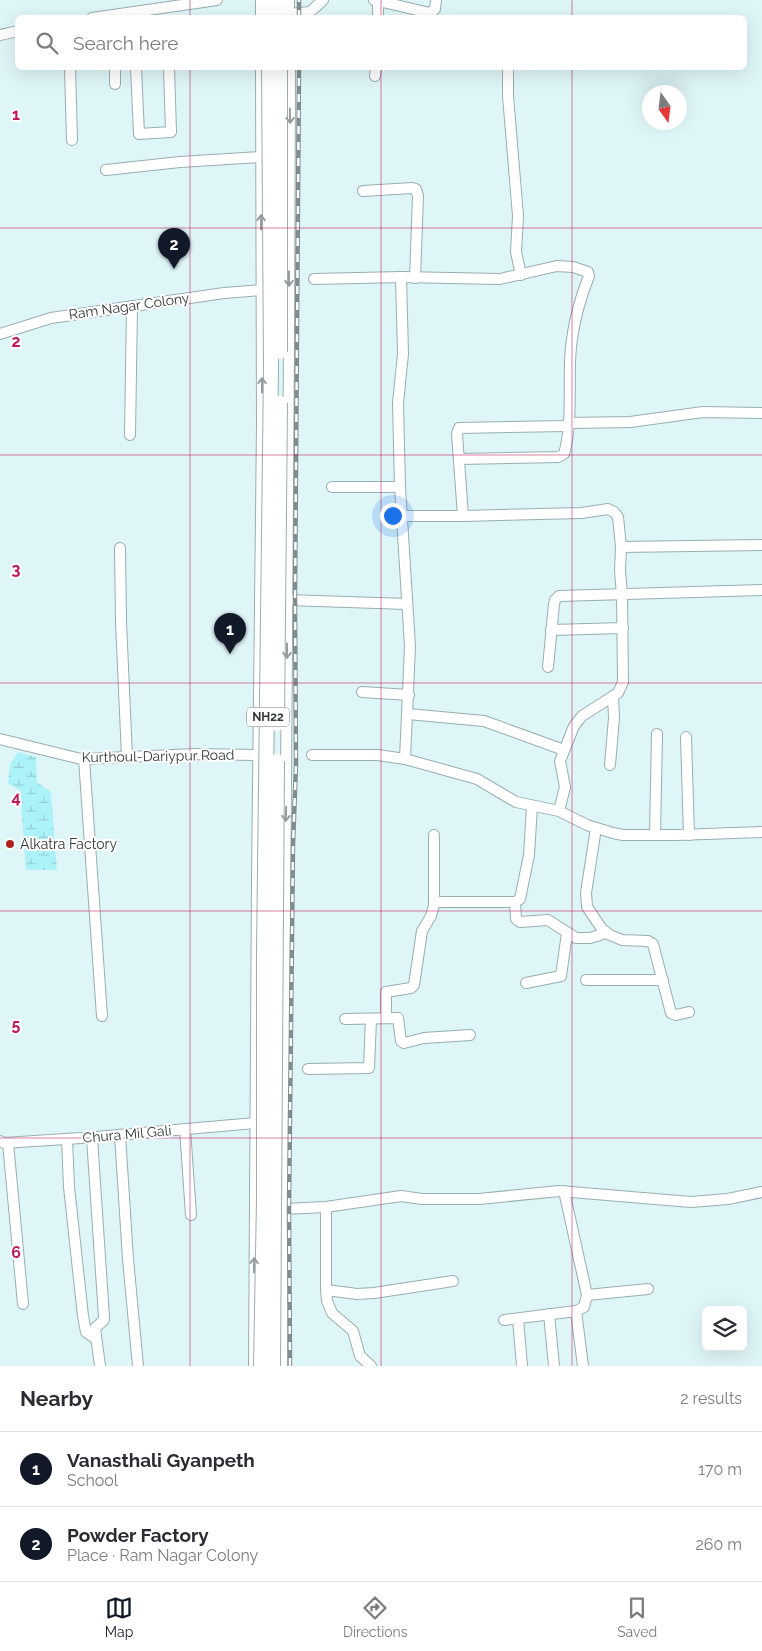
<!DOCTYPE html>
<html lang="en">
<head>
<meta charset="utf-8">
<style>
  :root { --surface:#fff; --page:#f7f7f7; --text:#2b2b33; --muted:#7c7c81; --line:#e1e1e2; --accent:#111827 }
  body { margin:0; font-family:Raleway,sans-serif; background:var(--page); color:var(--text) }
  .controls { position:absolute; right:15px; bottom:15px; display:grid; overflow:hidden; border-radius:8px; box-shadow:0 5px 20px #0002 }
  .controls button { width:45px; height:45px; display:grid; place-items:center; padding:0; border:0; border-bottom:1px solid var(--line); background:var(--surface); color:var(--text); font:25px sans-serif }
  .compass { position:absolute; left:642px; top:85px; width:45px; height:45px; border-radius:50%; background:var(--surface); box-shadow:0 5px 20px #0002; rotate:166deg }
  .you { position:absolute; left:392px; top:515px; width:18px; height:18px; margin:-12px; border:4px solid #fff; border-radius:50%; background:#1a73e8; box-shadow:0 0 0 8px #1a73e833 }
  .badge { display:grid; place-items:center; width:32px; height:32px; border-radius:50%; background:var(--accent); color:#fff; font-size:16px; font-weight:700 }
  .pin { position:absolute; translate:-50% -41px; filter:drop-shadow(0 1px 2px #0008) }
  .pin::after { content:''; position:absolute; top:26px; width:18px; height:15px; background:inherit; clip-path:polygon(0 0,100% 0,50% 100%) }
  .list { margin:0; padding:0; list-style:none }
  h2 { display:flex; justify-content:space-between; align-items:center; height:65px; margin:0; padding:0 20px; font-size:21px }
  h2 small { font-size:16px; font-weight:400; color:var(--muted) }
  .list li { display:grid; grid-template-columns:32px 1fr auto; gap:15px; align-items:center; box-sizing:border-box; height:75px; padding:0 20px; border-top:1px solid var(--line) }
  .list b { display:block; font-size:19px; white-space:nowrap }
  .list p { margin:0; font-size:16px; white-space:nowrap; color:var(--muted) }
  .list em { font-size:16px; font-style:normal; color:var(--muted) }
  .icon { flex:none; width:28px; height:28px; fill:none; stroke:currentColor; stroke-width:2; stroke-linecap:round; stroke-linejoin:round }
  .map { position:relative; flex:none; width:762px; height:1366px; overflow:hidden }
  .search { position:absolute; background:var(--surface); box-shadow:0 5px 20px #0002; left:15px; right:15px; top:15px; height:55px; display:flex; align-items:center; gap:12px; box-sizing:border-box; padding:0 18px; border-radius:8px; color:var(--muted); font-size:19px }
  .sheet { height:215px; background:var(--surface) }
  nav { display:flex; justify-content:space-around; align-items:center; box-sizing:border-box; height:70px; border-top:1px solid var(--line); background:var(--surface); font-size:14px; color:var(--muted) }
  nav a { display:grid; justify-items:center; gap:2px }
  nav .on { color:var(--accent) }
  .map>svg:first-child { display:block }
</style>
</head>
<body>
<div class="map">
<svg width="762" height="1366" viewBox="0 0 762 1366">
  <defs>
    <pattern id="wetland-marsh" width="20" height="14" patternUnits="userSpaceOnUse" patternTransform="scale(1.25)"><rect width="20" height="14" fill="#acf2f9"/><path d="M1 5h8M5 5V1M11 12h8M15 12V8" fill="none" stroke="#94d0d6"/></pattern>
  </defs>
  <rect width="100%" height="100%" fill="#dff6f9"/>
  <path fill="url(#wetland-marsh)" d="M18,752l18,5 1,25 14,10 6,78h-31l-6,-80 -12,-6 2,-19z"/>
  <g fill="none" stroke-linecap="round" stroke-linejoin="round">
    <g stroke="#98aeb0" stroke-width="12">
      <g id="minor">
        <path d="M289,0v18"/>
        <path d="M374,0l56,13 5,-4 1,-9"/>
        <path d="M289,14l21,-2 13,-12"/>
        <path d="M92,18l125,-18"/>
        <path d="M261,18v-18"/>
        <path d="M378,18v-17"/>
        <path d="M0,35l18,-4"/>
        <path d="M70,68l2,72"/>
        <path d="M115,68v16"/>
        <path d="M136,68l3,66 32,-2 -2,-64"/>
        <path d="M508,68v28l10,120 -2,36 5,23"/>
        <path d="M375,76l1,-8"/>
        <path d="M106,170l74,-8 81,-5"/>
        <path d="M363,191l49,-3 4,1 2,7 -3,82"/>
        <path d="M401,277l2,77 -5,49 2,84 10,159 -5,113"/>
        <path d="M314,279l87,-2 99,2 57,-13 16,1 15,5 1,4c-11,28 -18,56 -19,86 -1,30 2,63 -6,92l-6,3 -99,2"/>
        <path d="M0,334l51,-16 173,-25 37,-3"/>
        <path d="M568,423l62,-1 73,-10 59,1"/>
        <path d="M130,435l2,-129"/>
        <path d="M332,487h68"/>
        <path d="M403,516h60l119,-3 26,-4 6,3 4,5 3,30 -1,24 2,24 1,87 -5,11 -36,23 -8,10 -14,35 5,26 -6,24"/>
        <path d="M463,516l-6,-82 2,-6 109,-2"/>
        <path d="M621,547l141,-2"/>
        <path d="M120,548l1,74 6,135"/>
        <path d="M287,600l120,4"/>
        <path d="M551,630l72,-2"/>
        <path d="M548,667l6,-63 1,-4 4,-4 203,-6"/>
        <path d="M362,692l47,3"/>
        <path d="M408,714l76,7 80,29"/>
        <path d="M686,737l3,98"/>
        <path d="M0,739l81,20 114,-5 64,1"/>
        <path d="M312,755h66l27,4 72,20 39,23 43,9 28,14 26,8 10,2h54l85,-3"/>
        <path d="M84,759l18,257"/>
        <path d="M610,765l4,-47 -1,-21"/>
        <path d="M596,828l-10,65 1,14 15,22 8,6 12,5 26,1 5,3 18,69 5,2 13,-3"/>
        <path d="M434,835v68"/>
        <path d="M655,835l2,-101"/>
        <path d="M515,902l1,17 4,3 28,-2 28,18h14l16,-5"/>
        <path d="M586,980h77"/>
        <path d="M526,983l35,-7 6,-43"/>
        <path d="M386,1018v-26l25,-4 3,-3 8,-54 9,-15 4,-14h80l5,-3 9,-44 3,-49"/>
        <path d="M345,1019l53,-1 3,23 3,2 20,-5 46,-3"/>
        <path d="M308,1069l61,-1 2,-49"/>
        <path d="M185,1129l6,86"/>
        <path d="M120,1135l8,124 10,107"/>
        <path d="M92,1138l12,179v3l-9,8 5,38"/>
        <path d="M67,1139l2,48 14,129 3,16 10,7"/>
        <path d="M0,1141l4,2 92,-6 159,-14"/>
        <path d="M8,1143l15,161"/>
        <path d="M564,1191l23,104 61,-6"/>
        <path d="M326,1207v83l1,11 5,12 21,18 7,25 11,10"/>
        <path d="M283,1209l43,-2 75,-11 21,3h57l80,-8 132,11 37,-3 34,-7"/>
        <path d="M326,1290l31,4 17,-1 79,-12"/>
        <path d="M576,1311l7,55"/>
        <path d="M549,1314l5,52"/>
        <path d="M518,1319l4,47"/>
        <path d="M504,1320l72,-9 8,-4 3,-12"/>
        <path d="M254,1366l3,-487 5,-456 -1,-355"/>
        <path d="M282,1366l7,-1022 1,-276"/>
      </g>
    </g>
    <g stroke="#98aeb0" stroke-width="16">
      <g id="highway">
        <path d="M269,0v18"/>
        <path d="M280,18v-18"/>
      </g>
    </g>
    <use href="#minor" stroke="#fff" stroke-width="10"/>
    <use href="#highway" stroke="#fff" stroke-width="14"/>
    <g stroke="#7f8d8f" stroke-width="4.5">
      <g id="rail">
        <path d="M299,18v-18"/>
        <path d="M290,1366l-1,-159 4,-362 3,-80 -1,-165 4,-532"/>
      </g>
    </g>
    <use href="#rail" stroke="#fff" stroke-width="2.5" stroke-dasharray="8" stroke-linecap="butt"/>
    <g stroke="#98aeb0" stroke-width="16" stroke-linecap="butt">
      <g id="highway-bridge">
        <path d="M280,352v-284"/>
        <path d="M277,724l3,-321"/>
        <path d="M261,1366l3,-167v-246l7,-585 -2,-300"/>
        <path d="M273,1366l4,-605"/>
      </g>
    </g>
    <use href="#highway-bridge" stroke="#fff" stroke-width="14"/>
  </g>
  <defs><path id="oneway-shaft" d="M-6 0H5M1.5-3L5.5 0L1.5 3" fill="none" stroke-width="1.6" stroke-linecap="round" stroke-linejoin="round" transform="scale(1.25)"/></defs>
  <g stroke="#989c9c">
    <use href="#oneway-shaft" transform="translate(290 116) rotate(89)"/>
    <use href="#oneway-shaft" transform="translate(261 222) rotate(-90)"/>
    <use href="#oneway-shaft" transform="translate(289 279) rotate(90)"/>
    <use href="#oneway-shaft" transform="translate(262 385) rotate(-90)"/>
    <use href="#oneway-shaft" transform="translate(287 651) rotate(90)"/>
    <use href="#oneway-shaft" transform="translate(286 814) rotate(91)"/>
    <use href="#oneway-shaft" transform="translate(254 1265) rotate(-89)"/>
  </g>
  <path fill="none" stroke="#c2185b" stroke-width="1" stroke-opacity="0.55" d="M190,0v18M381,0v18M572,0v18M190,68v1298M381,68v1298M572,68v1298M0,228h762M0,455h762M0,683h762M0,911h762M0,1138h762"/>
  <circle fill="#b01f1c" stroke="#fff" stroke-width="2" cx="10" cy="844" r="5"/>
  <g text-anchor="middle" stroke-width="4" stroke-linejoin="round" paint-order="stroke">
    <rect fill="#fff" stroke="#6f7475" stroke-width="1" x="247" y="707.5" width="42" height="19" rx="4"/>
    <g font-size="12" font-weight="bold" fill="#31393a">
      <text x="268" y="721">NH22</text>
    </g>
    <g font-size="14" fill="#31393a" stroke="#fff">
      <text transform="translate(129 306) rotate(-8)" y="5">Ram Nagar Colony</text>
      <text transform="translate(158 756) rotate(-1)" y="5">Kurthoul-Dariypur Road</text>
      <text transform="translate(127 1134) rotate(-5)" y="5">Chura Mil Gali</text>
    </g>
    <g font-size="14" fill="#31393a" stroke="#fff" text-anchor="start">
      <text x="20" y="849">Alkatra Factory</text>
    </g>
  </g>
  <g font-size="16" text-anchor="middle" font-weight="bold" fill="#c2185b" stroke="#fff" stroke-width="4" stroke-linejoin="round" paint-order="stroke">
    <text x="16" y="120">1</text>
    <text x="16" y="347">2</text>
    <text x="16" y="575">3</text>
    <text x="16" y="803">4</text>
    <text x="16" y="1030">5</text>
    <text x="16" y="1258">6</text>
  </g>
</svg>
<div class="controls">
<button><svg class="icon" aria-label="layers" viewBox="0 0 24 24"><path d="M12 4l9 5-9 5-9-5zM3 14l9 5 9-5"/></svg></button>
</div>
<svg class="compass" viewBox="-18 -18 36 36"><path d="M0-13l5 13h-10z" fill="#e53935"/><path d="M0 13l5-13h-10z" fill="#7c7c81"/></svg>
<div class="you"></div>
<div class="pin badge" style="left:230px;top:654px">1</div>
<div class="pin badge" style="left:174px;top:269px">2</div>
<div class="search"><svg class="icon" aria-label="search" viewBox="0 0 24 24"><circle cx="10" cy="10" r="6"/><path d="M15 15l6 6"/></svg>Search here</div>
</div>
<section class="sheet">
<h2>Nearby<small>2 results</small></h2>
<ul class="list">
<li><span class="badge">1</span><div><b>Vanasthali Gyanpeth</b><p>School</p></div><em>170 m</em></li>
<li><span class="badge">2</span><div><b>Powder Factory</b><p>Place · Ram Nagar Colony</p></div><em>260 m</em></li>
</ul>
</section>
<nav>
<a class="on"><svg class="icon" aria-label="map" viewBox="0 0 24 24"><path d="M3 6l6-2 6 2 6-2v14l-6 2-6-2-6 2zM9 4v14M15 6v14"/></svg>Map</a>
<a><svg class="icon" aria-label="directions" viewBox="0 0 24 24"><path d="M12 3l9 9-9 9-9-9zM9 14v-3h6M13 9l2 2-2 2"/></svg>Directions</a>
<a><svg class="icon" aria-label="saved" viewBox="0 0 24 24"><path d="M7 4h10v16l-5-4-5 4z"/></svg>Saved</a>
</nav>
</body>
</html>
